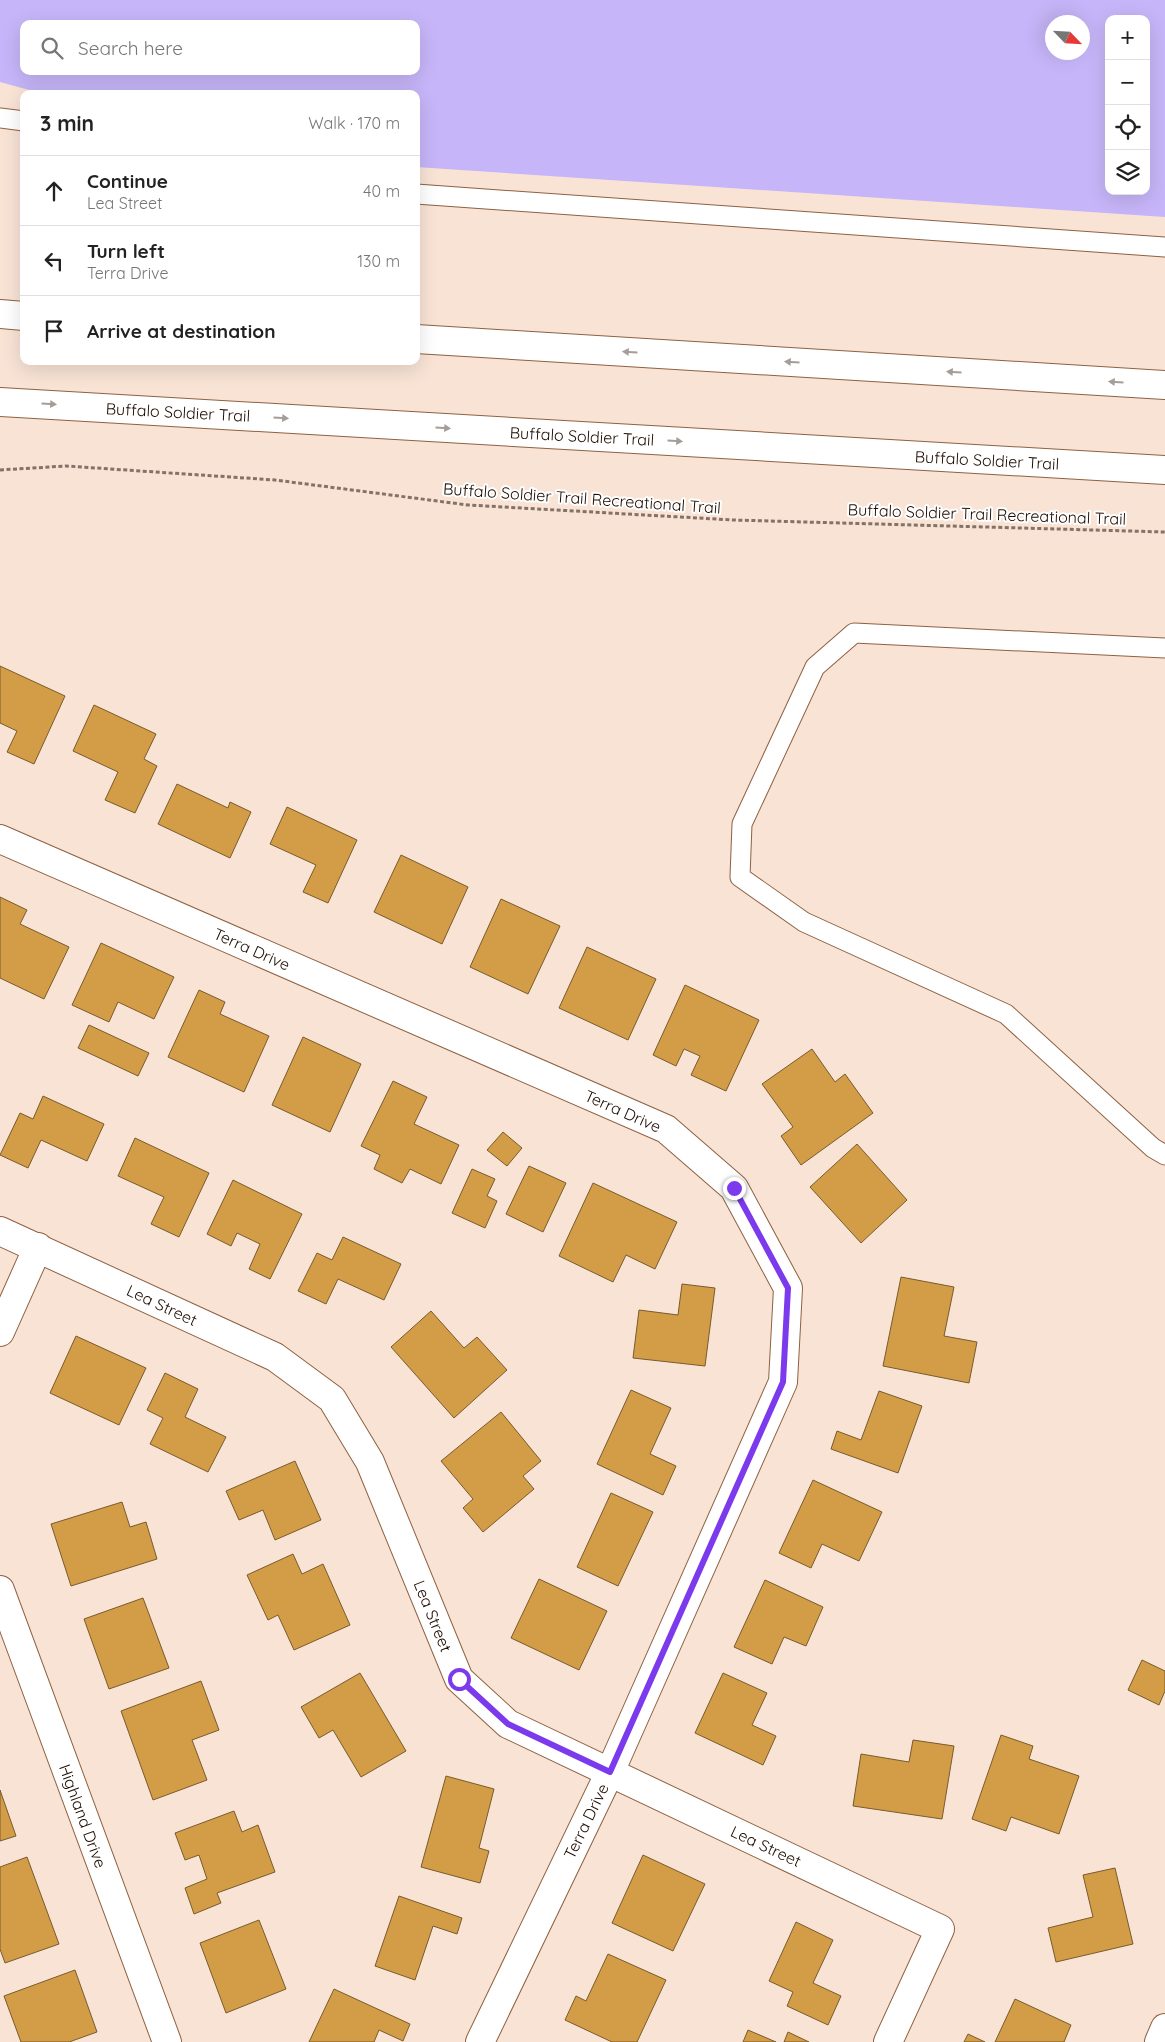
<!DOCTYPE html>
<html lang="en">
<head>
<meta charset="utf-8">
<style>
  :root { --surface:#fff; --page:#f6f6f6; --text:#222; --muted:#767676; --line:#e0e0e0 }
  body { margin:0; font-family:Quicksand,sans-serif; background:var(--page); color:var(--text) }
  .controls { position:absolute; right:15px; top:15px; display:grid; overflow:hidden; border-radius:10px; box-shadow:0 5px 20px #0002 }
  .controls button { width:45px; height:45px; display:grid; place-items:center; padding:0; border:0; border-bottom:1px solid var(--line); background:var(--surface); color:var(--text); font:25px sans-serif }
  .compass { position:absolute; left:1045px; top:15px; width:45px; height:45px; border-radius:50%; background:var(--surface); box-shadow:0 5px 20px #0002; rotate:115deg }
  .stop { position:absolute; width:15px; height:15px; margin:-11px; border:4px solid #7c3aed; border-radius:50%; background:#fff }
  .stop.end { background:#7c3aed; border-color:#fff; box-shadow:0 1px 5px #0008 }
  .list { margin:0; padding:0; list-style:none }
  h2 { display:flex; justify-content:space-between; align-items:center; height:65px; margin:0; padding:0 20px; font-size:21px }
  h2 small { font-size:16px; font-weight:400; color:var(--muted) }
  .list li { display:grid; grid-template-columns:32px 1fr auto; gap:15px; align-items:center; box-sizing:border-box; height:70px; padding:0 20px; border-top:1px solid var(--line) }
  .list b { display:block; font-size:19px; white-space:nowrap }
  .list p { margin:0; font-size:16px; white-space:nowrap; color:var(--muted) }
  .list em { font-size:16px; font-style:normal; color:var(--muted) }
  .icon { flex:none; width:28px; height:28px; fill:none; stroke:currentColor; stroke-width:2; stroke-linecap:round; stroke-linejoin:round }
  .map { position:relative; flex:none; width:1165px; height:2042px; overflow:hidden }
  .search { position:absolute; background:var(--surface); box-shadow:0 5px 20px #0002; left:20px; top:20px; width:400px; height:55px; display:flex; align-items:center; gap:12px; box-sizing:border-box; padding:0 18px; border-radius:10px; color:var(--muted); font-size:19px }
  .panel { position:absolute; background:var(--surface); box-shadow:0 5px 20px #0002; left:20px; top:90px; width:400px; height:275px; border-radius:10px }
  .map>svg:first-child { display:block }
</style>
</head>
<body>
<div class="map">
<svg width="1165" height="2042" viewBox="0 0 1165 2042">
  <rect width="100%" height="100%" fill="#f8e3d5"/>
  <path fill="#c6b5f8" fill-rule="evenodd" d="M0,0h1165v217l-749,-50v-73h-372l-44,-12zM1109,19h37v172h-37zM1052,22h30v30h-30zM24,24h392v47h-392z"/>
  <g fill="#d39c46" stroke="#795b2c">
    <path d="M0,666l65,30 -31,68 -27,-12 10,-21 -17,-8z"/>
    <path d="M94,705l62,29 -12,25 13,7 -22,47 -30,-13 13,-28 -45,-21z"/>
    <path d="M177,784l51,24 2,-6 21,10 -21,46 -72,-34z"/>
    <path d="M287,807l70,33 -29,63 -25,-11 13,-27 -46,-21z"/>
    <path d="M401,855l67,32 -26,57 -68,-32z"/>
    <path d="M0,897l27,13 -7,14 49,23 -25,52 -44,-21z"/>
    <path d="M501,899l59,27 -32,68 -58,-27z"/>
    <path d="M101,943l73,34 -20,42 -36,-17 -9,20 -37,-17z"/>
    <path d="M587,947l69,32 -28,61 -69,-32z"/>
    <path d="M685,985l74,35 -33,71 -35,-16 9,-19 -16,-7 -8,17 -23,-11z"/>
    <path d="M199,990l26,12 -5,12 49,22 -25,56 -76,-35z"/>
    <path d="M89,1025l60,28 -11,23 -60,-28z"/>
    <path d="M303,1037l58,27 -31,68 -58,-27z"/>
    <path d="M812,1049l23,33 10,-8 28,39 -72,52 -20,-29 12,-9 -31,-43z"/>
    <path d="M393,1081l34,16 -13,27 45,21 -18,39 -31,-15 -8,14 -28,-14 6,-14 -19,-9z"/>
    <path d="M43,1096l61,28 -17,37 -46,-21 -13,28 -28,-13 20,-42 13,6z"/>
    <path d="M503,1132l19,16 -15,18 -20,-16z"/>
    <path d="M135,1138l74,35 -30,64 -28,-13 13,-27 -46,-21z"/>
    <path d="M857,1144l50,56 -46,43 -51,-56z"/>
    <path d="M529,1166l37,17 -23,49 -37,-18z"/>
    <path d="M472,1169l23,10 -8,17 10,5 -12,27 -33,-15z"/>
    <path d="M233,1180l69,34 -32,65 -21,-10 11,-25 -23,-11 -6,13 -24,-12z"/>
    <path d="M593,1183l84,39 -22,47 -29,-14 -13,27 -54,-26z"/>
    <path d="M343,1237l58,27 -17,36 -46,-21 -12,25 -28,-13 19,-38 15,7z"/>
    <path d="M901,1277l53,10 -10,49 33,6 -8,41 -86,-17z"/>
    <path d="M682,1284l33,4 -10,78 -72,-8 6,-48 39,5z"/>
    <path d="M431,1311l33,37 13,-11 30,33 -53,48 -63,-71z"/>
    <path d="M76,1336l70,32 -27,57 -69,-32z"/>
    <path d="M165,1373l33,16 -13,28 41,20 -18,35 -58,-28 13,-26 -16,-8z"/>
    <path d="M631,1390l40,18 -21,46 26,12 -13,29 -66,-31z"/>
    <path d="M879,1391l43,15 -24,67 -67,-24 6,-18 24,9z"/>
    <path d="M501,1412l40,49 -18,15 11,13 -51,43 -20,-24 10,-9 -32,-38z"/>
    <path d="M295,1461l26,59 -46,20 -12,-30 -24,10 -13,-29z"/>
    <path d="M813,1480l69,32 -23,49 -37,-17 -11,24 -32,-15z"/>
    <path d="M611,1493l42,19 -35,74 -41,-19z"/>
    <path d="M122,1502l8,25 16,-5 11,37 -86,27 -20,-62z"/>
    <path d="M293,1554l9,20 21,-10 27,61 -56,25 -16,-35 -10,5 -21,-45z"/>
    <path d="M539,1579l68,32 -28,59 -68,-32z"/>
    <path d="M765,1580l58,27 -17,39 -22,-9 -12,27 -38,-17z"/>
    <path d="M143,1598l26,70 -60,21 -25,-70z"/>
    <path d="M1142,1660l23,11v20l-6,14 -31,-15z"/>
    <path d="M360,1673l46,78 -45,26 -28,-47 -14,8 -18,-31z"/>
    <path d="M723,1673l44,20 -15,32 24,11 -13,29 -68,-32z"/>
    <path d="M201,1681l18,49 -27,10 15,40 -54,20 -32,-89z"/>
    <path d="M1001,1735l32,11 -4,13 50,17 -20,58 -48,-17 -5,14 -34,-12z"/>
    <path d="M913,1740l41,6 -12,73 -89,-13 8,-52 48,8z"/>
    <path d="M446,1776l48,13 -15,59 10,3 -9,32 -59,-16z"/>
    <path d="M0,1790l16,46 -16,5z"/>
    <path d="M234,1811l8,21 16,-7 17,47 -58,21 4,10 -27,11 -9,-26 22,-9 -8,-24 -14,5 -10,-27z"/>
    <path d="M643,1855l62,29 -32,67 -61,-28z"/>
    <path d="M27,1857l32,87 -54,19 -5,-14v-82z"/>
    <path d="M1115,1868l18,76 -77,18 -8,-34 45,-11 -10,-42z"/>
    <path d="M399,1896l63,22 -5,16 -24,-8 -18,54 -40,-14z"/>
    <path d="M259,1920l27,69 -60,24 -26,-70z"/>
    <path d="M796,1922l37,18 -20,43 28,13 -13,29 -41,-19 6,-14 -24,-11z"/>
    <path d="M608,1954l58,26 -29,62h-25l-47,-22 11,-24 10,5z"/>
    <path d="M75,1970l22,62 -28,10h-48l-17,-46z"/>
    <path d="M334,1989l76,35 -7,17 -24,-11 -5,12h-65z"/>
    <path d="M1015,1999l56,26 -7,17h-69z"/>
    <path d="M748,2030l28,12h-33z"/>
    <path d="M788,2032l21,10h-25z"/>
    <path d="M968,2034l17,8h-21z"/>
  </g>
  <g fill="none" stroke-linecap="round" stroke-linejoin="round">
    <g stroke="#8e6141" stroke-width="21">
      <g id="lane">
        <path d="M0,118l24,3"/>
        <path d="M416,194l749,53"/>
        <path d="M1165,648l-311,-15 -39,34 -73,157 -2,53 64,45 202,92 147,134 12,7"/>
      </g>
    </g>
    <g stroke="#8e6141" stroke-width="30">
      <g id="street">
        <path d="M0,839l666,290 68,59 54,100 -5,94 -173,390 -130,270"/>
        <path d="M0,1231l275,126 57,42 38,63 89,217 49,45 432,205 -52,113"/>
        <path d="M0,1332l38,-85"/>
        <path d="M0,1590l167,452"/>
        <path d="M1159,2042l6,-14"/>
      </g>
    </g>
    <g stroke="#8e6141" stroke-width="30">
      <g id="primary">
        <path d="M0,314l24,2"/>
        <path d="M416,339l749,46"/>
        <path d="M0,402l1165,68"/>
      </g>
    </g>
    <path stroke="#857266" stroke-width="3" stroke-dasharray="4 2.5" stroke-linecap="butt" d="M0,470l66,-4 209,14 193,25 265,15 432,12"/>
    <use href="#lane" stroke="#fff" stroke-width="19"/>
    <use href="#street" stroke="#fff" stroke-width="28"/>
    <use href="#primary" stroke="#fff" stroke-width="28"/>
  </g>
  <defs><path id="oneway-solid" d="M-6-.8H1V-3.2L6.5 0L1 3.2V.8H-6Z" transform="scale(1.25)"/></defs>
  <g fill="#a49d99">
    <use href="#oneway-solid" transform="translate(630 352) rotate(-177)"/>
    <use href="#oneway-solid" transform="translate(792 362) rotate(-177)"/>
    <use href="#oneway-solid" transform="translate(954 372) rotate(-177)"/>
    <use href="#oneway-solid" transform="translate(1116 382) rotate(-177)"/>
    <use href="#oneway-solid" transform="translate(49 404) rotate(3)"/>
    <use href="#oneway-solid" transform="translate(281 418) rotate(3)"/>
    <use href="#oneway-solid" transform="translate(443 428) rotate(3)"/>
    <use href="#oneway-solid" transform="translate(675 441) rotate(3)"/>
  </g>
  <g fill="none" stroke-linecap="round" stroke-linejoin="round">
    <path stroke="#7c3aed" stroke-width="6" d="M459,1679l49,45 102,48 173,-390 5,-94 -54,-100"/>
  </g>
  <g text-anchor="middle" stroke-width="4" stroke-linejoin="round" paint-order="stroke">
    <g font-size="16" fill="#1c0b01" stroke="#fff">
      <text transform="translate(178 412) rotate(3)" y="6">Buffalo Soldier Trail</text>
      <text transform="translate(582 436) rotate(3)" y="6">Buffalo Soldier Trail</text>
      <text transform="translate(987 460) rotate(3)" y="6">Buffalo Soldier Trail</text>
      <text transform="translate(582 498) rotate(4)" y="6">Buffalo Soldier Trail Recreational Trail</text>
      <text transform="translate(987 514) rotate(2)" y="6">Buffalo Soldier Trail Recreational Trail</text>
      <text transform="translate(252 949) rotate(24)" y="6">Terra Drive</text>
      <text transform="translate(623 1111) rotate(24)" y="6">Terra Drive</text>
      <text transform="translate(162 1305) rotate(25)" y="6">Lea Street</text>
      <text transform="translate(433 1616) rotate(68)" y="6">Lea Street</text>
      <text transform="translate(83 1816) rotate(70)" y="6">Highland Drive</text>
      <text transform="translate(586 1821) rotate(-64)" y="6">Terra Drive</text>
      <text transform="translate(766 1846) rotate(25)" y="6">Lea Street</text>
    </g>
  </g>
</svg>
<div class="controls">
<button>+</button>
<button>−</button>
<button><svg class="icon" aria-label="locate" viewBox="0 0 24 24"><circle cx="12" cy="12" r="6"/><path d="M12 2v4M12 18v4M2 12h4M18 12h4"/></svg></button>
<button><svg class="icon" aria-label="layers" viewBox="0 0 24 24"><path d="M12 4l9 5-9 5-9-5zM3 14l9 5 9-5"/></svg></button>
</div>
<svg class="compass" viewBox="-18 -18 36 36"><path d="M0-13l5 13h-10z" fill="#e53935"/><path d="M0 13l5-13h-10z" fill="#767676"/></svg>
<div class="stop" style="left:459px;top:1679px"></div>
<div class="stop end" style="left:734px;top:1188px"></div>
<div class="search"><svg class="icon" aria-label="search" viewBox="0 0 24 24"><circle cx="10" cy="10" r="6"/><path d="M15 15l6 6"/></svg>Search here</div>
<section class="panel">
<h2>3 min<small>Walk · 170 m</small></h2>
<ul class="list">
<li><svg class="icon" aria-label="ahead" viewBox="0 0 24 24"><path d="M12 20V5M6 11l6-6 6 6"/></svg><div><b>Continue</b><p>Lea Street</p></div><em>40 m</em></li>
<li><svg class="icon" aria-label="left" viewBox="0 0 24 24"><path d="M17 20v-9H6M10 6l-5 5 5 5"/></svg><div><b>Turn left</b><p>Terra Drive</p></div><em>130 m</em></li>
<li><svg class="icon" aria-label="arrive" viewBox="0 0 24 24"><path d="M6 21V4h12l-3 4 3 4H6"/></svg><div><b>Arrive at destination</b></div></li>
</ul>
</section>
</div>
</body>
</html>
